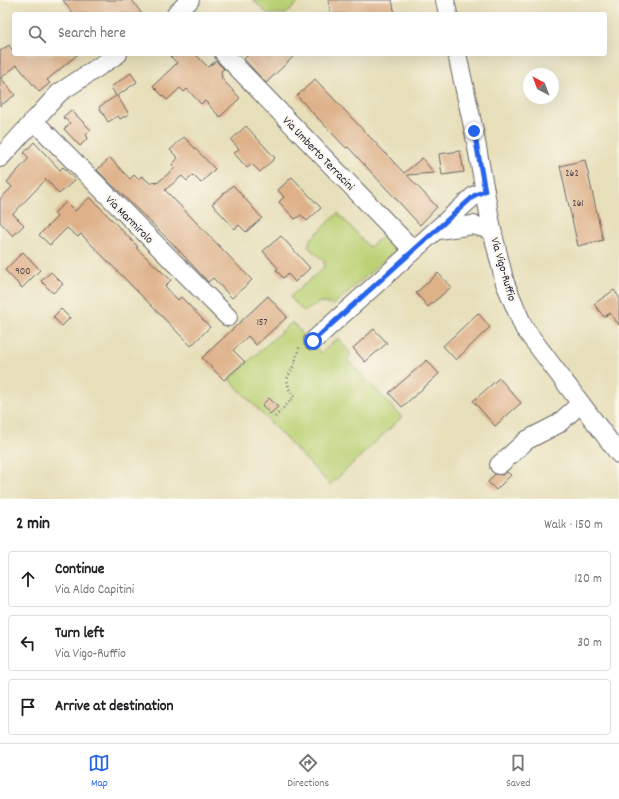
<!DOCTYPE html>
<html lang="en">
<head>
<meta charset="utf-8">
<style>
  :root { --surface:#fff; --page:#f2f2f2; --text:#202124; --muted:#757577; --line:#e0e0e0; --accent:#2563eb }
  body { margin:0; font-family:Dekko,sans-serif; background:var(--page); color:var(--text) }
  .compass { position:absolute; left:523px; top:68px; width:36px; height:36px; border-radius:50%; background:var(--surface); box-shadow:0 4px 16px #0002; rotate:318deg }
  .stop { position:absolute; width:12px; height:12px; margin:-9px; border:3px solid #2563eb; border-radius:50%; background:#fff }
  .stop.end { background:#2563eb; border-color:#fff; box-shadow:0 1px 4px #0008 }
  .list { margin:0; padding:0; list-style:none }
  h2 { display:flex; justify-content:space-between; align-items:center; height:52px; margin:0; padding:0 16px; font-size:17px }
  h2 small { font-size:13px; font-weight:400; color:var(--muted) }
  .list li { display:grid; grid-template-columns:26px 1fr auto; gap:12px; align-items:center; box-sizing:border-box; height:56px; margin:0 8px 8px; padding:0 8px; border:1px solid var(--line); border-radius:4px }
  .list b { display:block; font-size:15px; white-space:nowrap }
  .list p { margin:0; font-size:13px; white-space:nowrap; color:var(--muted) }
  .list em { font-size:13px; font-style:normal; color:var(--muted) }
  .icon { flex:none; width:22px; height:22px; fill:none; stroke:currentColor; stroke-width:2; stroke-linecap:round; stroke-linejoin:round }
  .map { position:relative; flex:none; width:619px; height:499px; overflow:hidden }
  .search { position:absolute; background:var(--surface); box-shadow:0 4px 16px #0002; left:12px; right:12px; top:12px; height:44px; display:flex; align-items:center; gap:10px; box-sizing:border-box; padding:0 14px; border-radius:4px; color:var(--muted); font-size:15px }
  .sheet { height:244px; background:var(--surface) }
  nav { display:flex; justify-content:space-around; align-items:center; box-sizing:border-box; height:56px; border-top:1px solid var(--line); background:var(--surface); font-size:11px; color:var(--muted) }
  nav a { display:grid; justify-items:center; gap:2px }
  nav .on { color:var(--accent) }
  .map>svg:first-child { display:block }
</style>
</head>
<body>
<div class="map">
<svg width="619" height="499" viewBox="0 0 619 499">
  <rect width="100%" height="100%" fill="#fbf7ec"/>
  <filter id="ink" filterUnits="userSpaceOnUse"><feTurbulence type="fractalNoise" baseFrequency=".025" numOctaves="2"/><feDisplacementMap in="SourceGraphic" scale="8" xChannelSelector="R" yChannelSelector="G"/><feConvolveMatrix kernelMatrix="1 2 1 2 8 2 1 2 1" color-interpolation-filters="sRGB"/></filter>
  <filter id="wash" filterUnits="userSpaceOnUse"><feTurbulence type="fractalNoise" baseFrequency=".012" numOctaves="4" result="noise"/><feDisplacementMap in="SourceGraphic" scale="16" xChannelSelector="R" yChannelSelector="G"/><feGaussianBlur stdDeviation="0.9" result="paint"/><feColorMatrix in="noise" values="0 0 0 0 0 0 0 0 0 0 0 0 0 0 0 0 0 1.4 0 .05"/><feComposite in="paint" operator="in"/></filter>
  <g filter="url(#wash)">
    <rect width="100%" height="100%" fill="#e7dfb9"/>
    <g fill="#bbd175" stroke="#6e7a58">
      <path d="M253,0h48l-15,14h-19z"/>
      <path d="M338,213l31,34 13,-10 14,13 -4,8 -3,-2 -56,49 -13,-3 -16,10 -14,-15 34,-30v-6l-16,-14 2,-7z"/>
      <path d="M292,322l29,31 17,-15 13,16 -4,5 55,58 -72,68 -101,-106z"/>
    </g>
    <g id="blocks">
      <g fill="#deb189">
        <path d="M63,0h69l10,14h-69z"/>
        <path d="M328,0h64l3,14h-64z"/>
        <path d="M9,45l5,9h64l-31,26 3,3 -11,9 -22,-27 -16,13 14,17 -15,11v-55z"/>
        <path d="M168,54h27l13,13 8,-6 8,8 -3,2 1,8 18,19 -20,19 -15,-16 -4,3 -14,-15 -3,3 -4,-4 -13,12 -14,-14 24,-23z"/>
        <path d="M249,54h47l-30,29 -22,-24z"/>
        <path d="M131,73l6,9 -20,14 12,18 -9,5 -2,-3 -10,6 -9,-15 17,-11 -5,-9z"/>
        <path d="M315,79l89,94 18,-15 12,15 -27,2 30,32 -17,18 -72,-78 -2,1 -49,-52z"/>
        <path d="M71,110l20,20 -5,5 2,3 -8,8 -16,-17 6,-6 -7,-6z"/>
        <path d="M246,126l29,32 -15,14 -8,-8 -5,4 -13,-15 5,-4 -8,-9z"/>
        <path d="M184,137l31,32 -14,14 -8,-8 -6,6 -5,-5 -17,14 87,90 -20,18 -19,-20 -5,4 -36,-39 -75,-73 13,-12 20,21 4,-4 4,4 4,-3 9,8 4,-3 2,2 18,-15 -3,-3 6,-7 -8,-8z"/>
        <path d="M34,142l26,28 3,-3 12,13 -16,14 -13,-15 -33,35 11,11 -11,11 -13,-14v-23l12,-12 -5,-5 22,-24 -5,-5z"/>
        <path d="M460,151l4,21 -22,3 -3,-21z"/>
        <path d="M585,160l18,80 -25,6 -18,-80z"/>
        <path d="M292,177l29,31 -14,13 -6,-6 -6,4 -16,-17 5,-5 -6,-7z"/>
        <path d="M233,185l29,33 -16,14 -7,-7 -4,4 -23,-25z"/>
        <path d="M90,197l48,50 -2,1 35,32 -6,6 13,14 3,-3 29,30 -19,19 -110,-112 -3,3 -11,-9 -17,17 -11,-10 18,-18 -3,-4 12,-11 9,9z"/>
        <path d="M281,236l29,32 -15,14 -7,-8 -5,4 -7,-8 2,-2 -15,-17z"/>
        <path d="M23,252l17,18 -18,18 -17,-18z"/>
        <path d="M51,272l12,12 -10,9 -12,-12z"/>
        <path d="M438,273l13,14 -23,20 -12,-14z"/>
        <path d="M614,290l5,7v28l-9,-12 -6,4 -10,-13z"/>
        <path d="M268,296l19,21 -31,28 -8,-9 -15,14 12,12 -21,18 -22,-22z"/>
        <path d="M61,309l9,9 -8,8 -9,-9z"/>
        <path d="M478,313l12,14 -34,33 -13,-14z"/>
        <path d="M374,329l13,14 -22,19 -12,-14z"/>
        <path d="M427,360l12,14 -37,33 -13,-14z"/>
        <path d="M499,378l22,25 -26,23 -22,-25z"/>
        <path d="M269,398l9,9 -8,7 -8,-9z"/>
        <path d="M507,472l4,3 -15,15 -8,-8 7,-8 7,1z"/>
      </g>
    </g>
  </g>
  <g filter="url(#ink)">
    <use href="#blocks" fill-opacity="0" stroke="#676467" stroke-width="1"/>
    <g fill="none" stroke-linecap="round" stroke-linejoin="round">
      <g stroke="#676467" stroke-width="20">
        <g id="minor">
          <path d="M445,0l3,14"/>
          <path d="M176,14l14,-14"/>
          <path d="M224,54l190,197"/>
          <path d="M457,54l17,77 18,99 13,53 19,45 95,126"/>
          <path d="M33,120l195,197"/>
          <path d="M0,158l59,-65 59,-39"/>
          <path d="M438,230l35,-5 19,5"/>
          <path d="M313,341l162,-146 10,-4"/>
          <path d="M499,465l28,-25 31,-16 22,-20"/>
        </g>
      </g>
      <path stroke="#676467" stroke-width="2.5" stroke-dasharray="1 3" stroke-linecap="butt" d="M275,417l19,-20 -5,-8 -2,-10 7,-14 6,-20"/>
      <use href="#minor" stroke="#fff" stroke-width="18"/>
    </g>
  </g>
  <g fill="none" stroke-linecap="round" stroke-linejoin="round" filter="url(#ink)">
    <path stroke="#2563eb" stroke-width="5" d="M313,341l162,-146 10,-4 -11,-60"/>
  </g>
  <g text-anchor="middle" stroke-width="4" stroke-linejoin="round" paint-order="stroke">
    <g font-size="10" fill="#51464e">
      <text x="572" y="176">262</text>
      <text x="578" y="206">261</text>
      <text x="23" y="274">900</text>
      <text x="262" y="325">157</text>
    </g>
    <g font-size="12" fill="#22223b" stroke="#fbf7ec">
      <text transform="translate(319 153) rotate(46)" y="4">Via Umberto Terracini</text>
      <text transform="translate(130 219) rotate(45)" y="4">Via Marmirolo</text>
      <text transform="translate(504 269) rotate(74)" y="4">Via Vigo-Ruffio</text>
    </g>
  </g>
</svg>
<svg class="compass" viewBox="-18 -18 36 36"><path d="M0-13l5 13h-10z" fill="#e53935"/><path d="M0 13l5-13h-10z" fill="#757577"/></svg>
<div class="stop" style="left:313px;top:341px"></div>
<div class="stop end" style="left:474px;top:131px"></div>
<div class="search"><svg class="icon" aria-label="search" viewBox="0 0 24 24"><circle cx="10" cy="10" r="6"/><path d="M15 15l6 6"/></svg>Search here</div>
</div>
<section class="sheet">
<h2>2 min<small>Walk · 150 m</small></h2>
<ul class="list">
<li><svg class="icon" aria-label="ahead" viewBox="0 0 24 24"><path d="M12 20V5M6 11l6-6 6 6"/></svg><div><b>Continue</b><p>Via Aldo Capitini</p></div><em>120 m</em></li>
<li><svg class="icon" aria-label="left" viewBox="0 0 24 24"><path d="M17 20v-9H6M10 6l-5 5 5 5"/></svg><div><b>Turn left</b><p>Via Vigo-Ruffio</p></div><em>30 m</em></li>
<li><svg class="icon" aria-label="arrive" viewBox="0 0 24 24"><path d="M6 21V4h12l-3 4 3 4H6"/></svg><div><b>Arrive at destination</b></div></li>
</ul>
</section>
<nav>
<a class="on"><svg class="icon" aria-label="map" viewBox="0 0 24 24"><path d="M3 6l6-2 6 2 6-2v14l-6 2-6-2-6 2zM9 4v14M15 6v14"/></svg>Map</a>
<a><svg class="icon" aria-label="directions" viewBox="0 0 24 24"><path d="M12 3l9 9-9 9-9-9zM9 14v-3h6M13 9l2 2-2 2"/></svg>Directions</a>
<a><svg class="icon" aria-label="saved" viewBox="0 0 24 24"><path d="M7 4h10v16l-5-4-5 4z"/></svg>Saved</a>
</nav>
</body>
</html>
